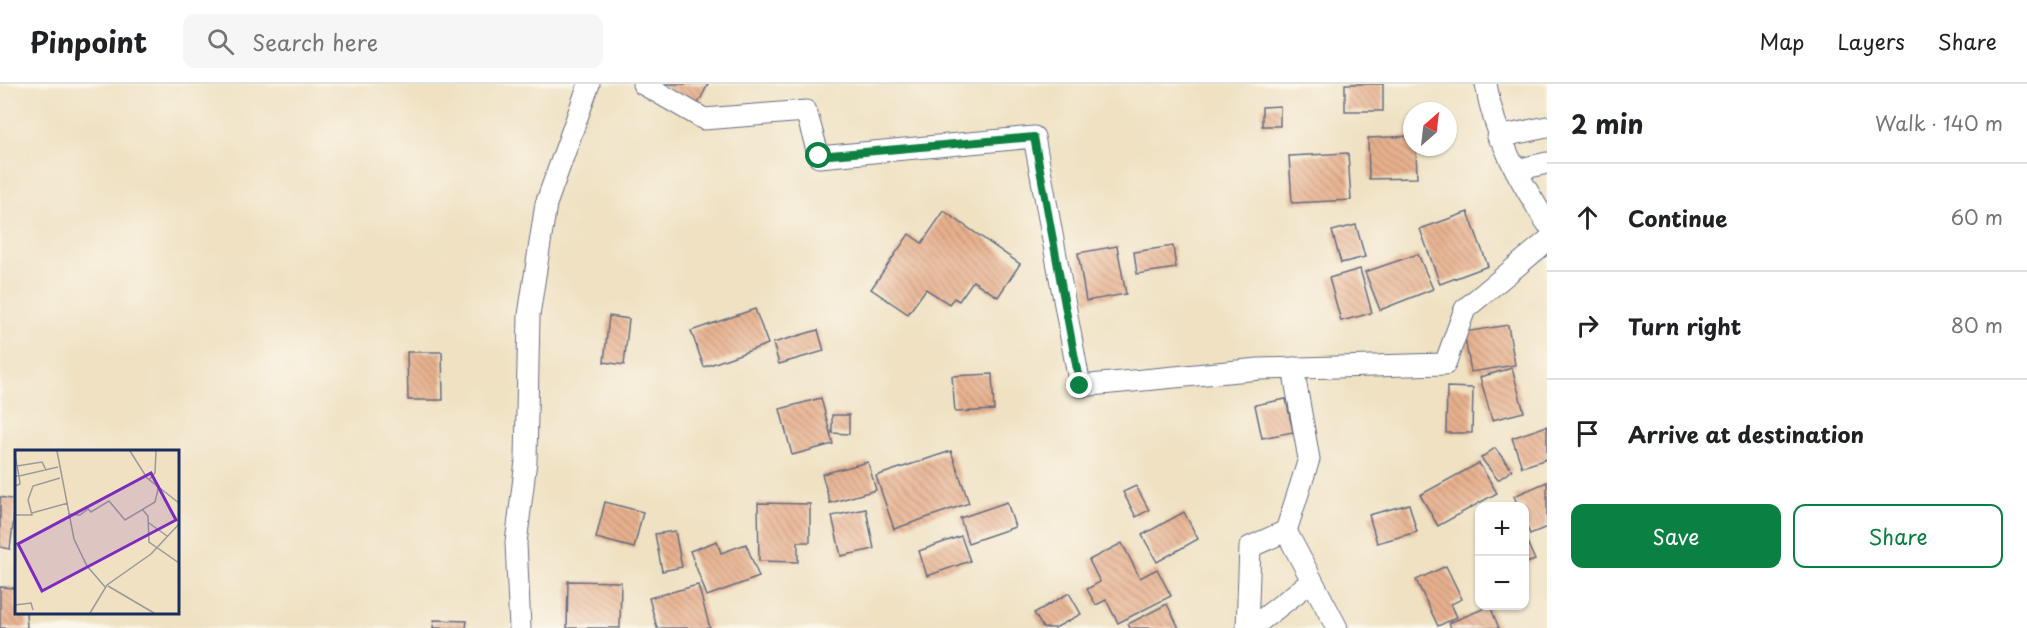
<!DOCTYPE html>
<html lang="en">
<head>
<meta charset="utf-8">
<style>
  :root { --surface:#fff; --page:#f6f6f6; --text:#202124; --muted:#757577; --line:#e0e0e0; --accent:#0b8043 }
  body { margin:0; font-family:"Playpen Sans",sans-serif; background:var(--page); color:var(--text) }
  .controls { position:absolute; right:18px; bottom:18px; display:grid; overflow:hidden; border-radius:12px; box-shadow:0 2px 4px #0004 }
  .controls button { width:54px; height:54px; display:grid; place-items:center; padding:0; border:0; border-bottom:2px solid var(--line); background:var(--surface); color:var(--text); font:30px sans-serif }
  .compass { position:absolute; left:1403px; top:18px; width:54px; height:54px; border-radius:50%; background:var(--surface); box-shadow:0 2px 4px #0004; rotate:28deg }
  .stop { position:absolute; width:18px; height:18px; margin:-14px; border:4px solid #0b8043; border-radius:50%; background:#fff }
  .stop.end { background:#0b8043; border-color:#fff; box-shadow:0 2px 6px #0008 }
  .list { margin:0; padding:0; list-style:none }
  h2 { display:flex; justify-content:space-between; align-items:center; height:78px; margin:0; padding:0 24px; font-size:26px }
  h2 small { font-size:20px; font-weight:400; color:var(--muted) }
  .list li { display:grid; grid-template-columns:39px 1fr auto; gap:18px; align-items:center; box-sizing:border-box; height:108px; padding:0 24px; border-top:2px solid var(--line) }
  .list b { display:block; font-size:22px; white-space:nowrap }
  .list em { font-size:20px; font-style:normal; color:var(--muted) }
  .actions { display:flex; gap:12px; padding:18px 24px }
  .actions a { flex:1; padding:14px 0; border:2px solid var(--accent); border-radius:12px; text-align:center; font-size:21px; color:var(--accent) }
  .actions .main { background:var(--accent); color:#fff }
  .icon { flex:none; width:33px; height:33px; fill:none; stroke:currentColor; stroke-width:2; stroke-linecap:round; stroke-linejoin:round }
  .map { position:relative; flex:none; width:1547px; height:544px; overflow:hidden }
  header { display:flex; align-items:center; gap:36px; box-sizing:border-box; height:84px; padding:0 30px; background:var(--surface); border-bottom:2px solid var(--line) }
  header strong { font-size:28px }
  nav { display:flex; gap:33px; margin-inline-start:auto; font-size:21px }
  .search { width:420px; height:54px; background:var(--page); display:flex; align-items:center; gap:15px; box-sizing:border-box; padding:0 21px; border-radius:12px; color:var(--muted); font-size:22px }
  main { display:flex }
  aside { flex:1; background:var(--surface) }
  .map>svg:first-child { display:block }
</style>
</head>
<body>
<header>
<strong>Pinpoint</strong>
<div class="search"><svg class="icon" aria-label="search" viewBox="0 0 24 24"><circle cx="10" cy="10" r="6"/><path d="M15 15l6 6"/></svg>Search here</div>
<nav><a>Map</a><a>Layers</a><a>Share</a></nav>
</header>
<main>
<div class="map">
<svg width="1547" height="544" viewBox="0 0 1547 544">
  <defs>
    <pattern id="building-back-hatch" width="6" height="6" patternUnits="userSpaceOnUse" patternTransform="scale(1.5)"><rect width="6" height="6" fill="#e8b18e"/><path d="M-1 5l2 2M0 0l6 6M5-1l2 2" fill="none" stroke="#bb9077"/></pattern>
  </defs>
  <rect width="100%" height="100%" fill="#fbf7ec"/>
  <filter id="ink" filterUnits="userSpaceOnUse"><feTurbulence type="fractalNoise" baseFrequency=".0167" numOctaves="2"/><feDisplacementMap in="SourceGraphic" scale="12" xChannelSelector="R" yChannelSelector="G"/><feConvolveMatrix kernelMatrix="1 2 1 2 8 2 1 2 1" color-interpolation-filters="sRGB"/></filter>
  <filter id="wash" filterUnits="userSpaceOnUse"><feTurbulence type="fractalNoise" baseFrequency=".008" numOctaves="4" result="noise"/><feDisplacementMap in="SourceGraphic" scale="24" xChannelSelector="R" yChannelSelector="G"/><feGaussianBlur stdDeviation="1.35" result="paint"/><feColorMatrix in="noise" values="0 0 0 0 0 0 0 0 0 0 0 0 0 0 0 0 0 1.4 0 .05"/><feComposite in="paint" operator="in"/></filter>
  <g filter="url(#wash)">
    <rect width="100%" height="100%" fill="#efe1c2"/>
    <g id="blocks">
      <g fill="url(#building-back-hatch)">
        <path d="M658,0h50l-10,20z"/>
        <rect x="1345" y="0" width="38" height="27"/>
        <path d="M1280,22v20h-18v-19z"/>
        <path d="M1412,52v11h4l1,31 -48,1 -1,-41z"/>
        <path d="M1348,69l3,47 -59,3 -3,-47z"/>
        <path d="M944,127l76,53 -22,33 -25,-16 -14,20 -5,-3 -5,6 -23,-15 -18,25 -37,-25 38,-55 13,9z"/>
        <path d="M1468,128l20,54 -48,18 -20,-55z"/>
        <path d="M1356,141l9,32 -24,6 -9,-32z"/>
        <path d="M1117,162l9,48 -40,7 -8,-48z"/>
        <path d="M1173,162l3,22 -39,6 -3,-22z"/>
        <path d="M1418,170l15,35 -53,21 -15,-38z"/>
        <path d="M1360,185l12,44 -31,8 -12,-43z"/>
        <path d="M755,225l13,35 -64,23 -13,-36z"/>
        <path d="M609,232l20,3 -5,46 -20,-3z"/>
        <path d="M1508,241l7,40 -44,7 -7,-40z"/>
        <path d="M818,246l6,21 -45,13 -6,-21z"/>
        <path d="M407,268h35l1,48h-35z"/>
        <path d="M1512,284l12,44 -32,8 -12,-43z"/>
        <path d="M992,290l2,36 -39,2 -3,-36z"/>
        <path d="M1447,303l26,1 -1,45h-26z"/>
        <path d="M821,314l12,46 -41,11 -12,-46z"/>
        <path d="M1286,315l7,33 -31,6 -7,-33z"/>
        <path d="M832,331h17v19l-17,-1z"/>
        <path d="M1547,342v33l-25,8 -10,-29z"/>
        <path d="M1495,364l17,22 -14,10 -17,-22z"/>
        <path d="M951,367l18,52 -75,26 -18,-53z"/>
        <path d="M868,378l8,28 -46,13 -8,-29z"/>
        <path d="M1479,379l18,30 -59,33 -18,-31z"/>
        <path d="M1547,398v45l-17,7 -6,-13v-15h-6l-4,-10z"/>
        <path d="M1136,402l13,24 -13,7 -13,-25z"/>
        <path d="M0,413l16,3 -6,49 -10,-2z"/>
        <path d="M605,418l38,10 -9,36 -38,-10z"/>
        <path d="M1007,418l8,25 -47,16 -8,-25z"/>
        <path d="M758,419l52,1v38h-12v20l-39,-1z"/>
        <path d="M1409,420l8,28 -40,11 -8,-28z"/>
        <path d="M866,425l8,40 -33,7 -9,-40z"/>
        <path d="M1184,428l14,27 -41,23 -15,-27z"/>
        <path d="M675,447l7,36 -20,4 -7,-37z"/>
        <path d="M1524,451l11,25 -11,4z"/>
        <path d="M961,452l9,25 -43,15 -8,-25z"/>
        <path d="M717,457l4,12 25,-9 13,33 -52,19 -17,-45z"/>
        <path d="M1122,459l18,35 17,-9 14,27 -53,27 -12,-23 -10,5 -9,-16 13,-7 -11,-22z"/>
        <path d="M1446,482l16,33 -11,5 6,13 -19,9 -22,-46z"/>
        <path d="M568,497l53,1 -1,46h-53z"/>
        <path d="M698,501l12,43h-53l-8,-30z"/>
        <path d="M0,503l16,1v24h10l1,16h-27z"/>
        <path d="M1069,509l12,21 -26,14h-12l-9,-15z"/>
        <path d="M1167,520l12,24h-49l-2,-4z"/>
        <path d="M1490,522l9,22h-48l-2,-5z"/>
        <path d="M434,536l33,1 -1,7h-33z"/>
      </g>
    </g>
  </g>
  <g filter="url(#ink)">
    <use href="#blocks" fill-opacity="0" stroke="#656d81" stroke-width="1.5"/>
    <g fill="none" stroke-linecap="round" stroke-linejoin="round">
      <g stroke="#656d81" stroke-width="23">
        <g id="minor">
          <path d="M643,0l61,35 102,-8 13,46 215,-20 46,249 179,-17 186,-5 20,-55 82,-68"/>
          <path d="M1486,0c8,52 33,95 61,139"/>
          <path d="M1498,53l49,-10"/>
          <path d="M1516,86l31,-7"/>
          <path d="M1286,447l51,97"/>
          <path d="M520,544l-4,-85 10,-82 3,-146 17,-111 43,-120"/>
          <path d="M1247,544l3,-81 36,-16 23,-72 -16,-91"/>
          <path d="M1251,544l61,-47"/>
        </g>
      </g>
      <use href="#minor" stroke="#fff" stroke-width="21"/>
    </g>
  </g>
  <g fill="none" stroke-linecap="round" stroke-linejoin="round" filter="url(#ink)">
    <path stroke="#0b8043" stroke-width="8" d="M819,72l215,-19 46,249"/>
  </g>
  <g transform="translate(15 366)">
    <rect width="164" height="164" fill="#efe1c2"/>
    <path fill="none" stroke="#9a9a9a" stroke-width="1.5" d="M42,1l17,88 13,27 19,22M115,1l17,27 32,25M0,5l4,21h-4M2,16l25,-4 4,8M134,30l6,-7 1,-22M0,36l5,-2 -1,-8 39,-9M127,59l6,7 1,26 30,21M17,63l36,-10M53,64l12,1 8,-6 3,3 18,-11 16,19 30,-18 4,-17M0,65h17l-4,-15 5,-14 27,-8M134,73l18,13M93,136l46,27M0,155l16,-2 2,7M75,163l17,-28 44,-31 28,-30"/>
    <path fill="#7b2cbf" fill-opacity="0.15" stroke="#7b2cbf" stroke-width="3" d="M136,23l25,47 -134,71 -24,-47z"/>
    <rect width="164" height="164" fill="none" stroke="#1b2f5e" stroke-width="3"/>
  </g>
</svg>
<div class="controls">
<button>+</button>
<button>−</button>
</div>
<svg class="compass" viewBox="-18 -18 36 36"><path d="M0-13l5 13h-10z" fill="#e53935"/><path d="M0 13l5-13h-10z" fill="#757577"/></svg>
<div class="stop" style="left:819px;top:72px"></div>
<div class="stop end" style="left:1080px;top:302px"></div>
</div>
<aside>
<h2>2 min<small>Walk · 140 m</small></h2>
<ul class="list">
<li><svg class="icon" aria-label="ahead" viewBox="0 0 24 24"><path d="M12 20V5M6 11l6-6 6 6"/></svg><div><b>Continue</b></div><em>60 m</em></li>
<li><svg class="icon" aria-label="right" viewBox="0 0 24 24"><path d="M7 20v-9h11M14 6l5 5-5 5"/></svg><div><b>Turn right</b></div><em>80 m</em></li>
<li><svg class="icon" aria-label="arrive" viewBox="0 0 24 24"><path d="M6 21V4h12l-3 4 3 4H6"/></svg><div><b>Arrive at destination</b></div></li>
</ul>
<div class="actions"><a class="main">Save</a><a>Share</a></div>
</aside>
</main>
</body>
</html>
